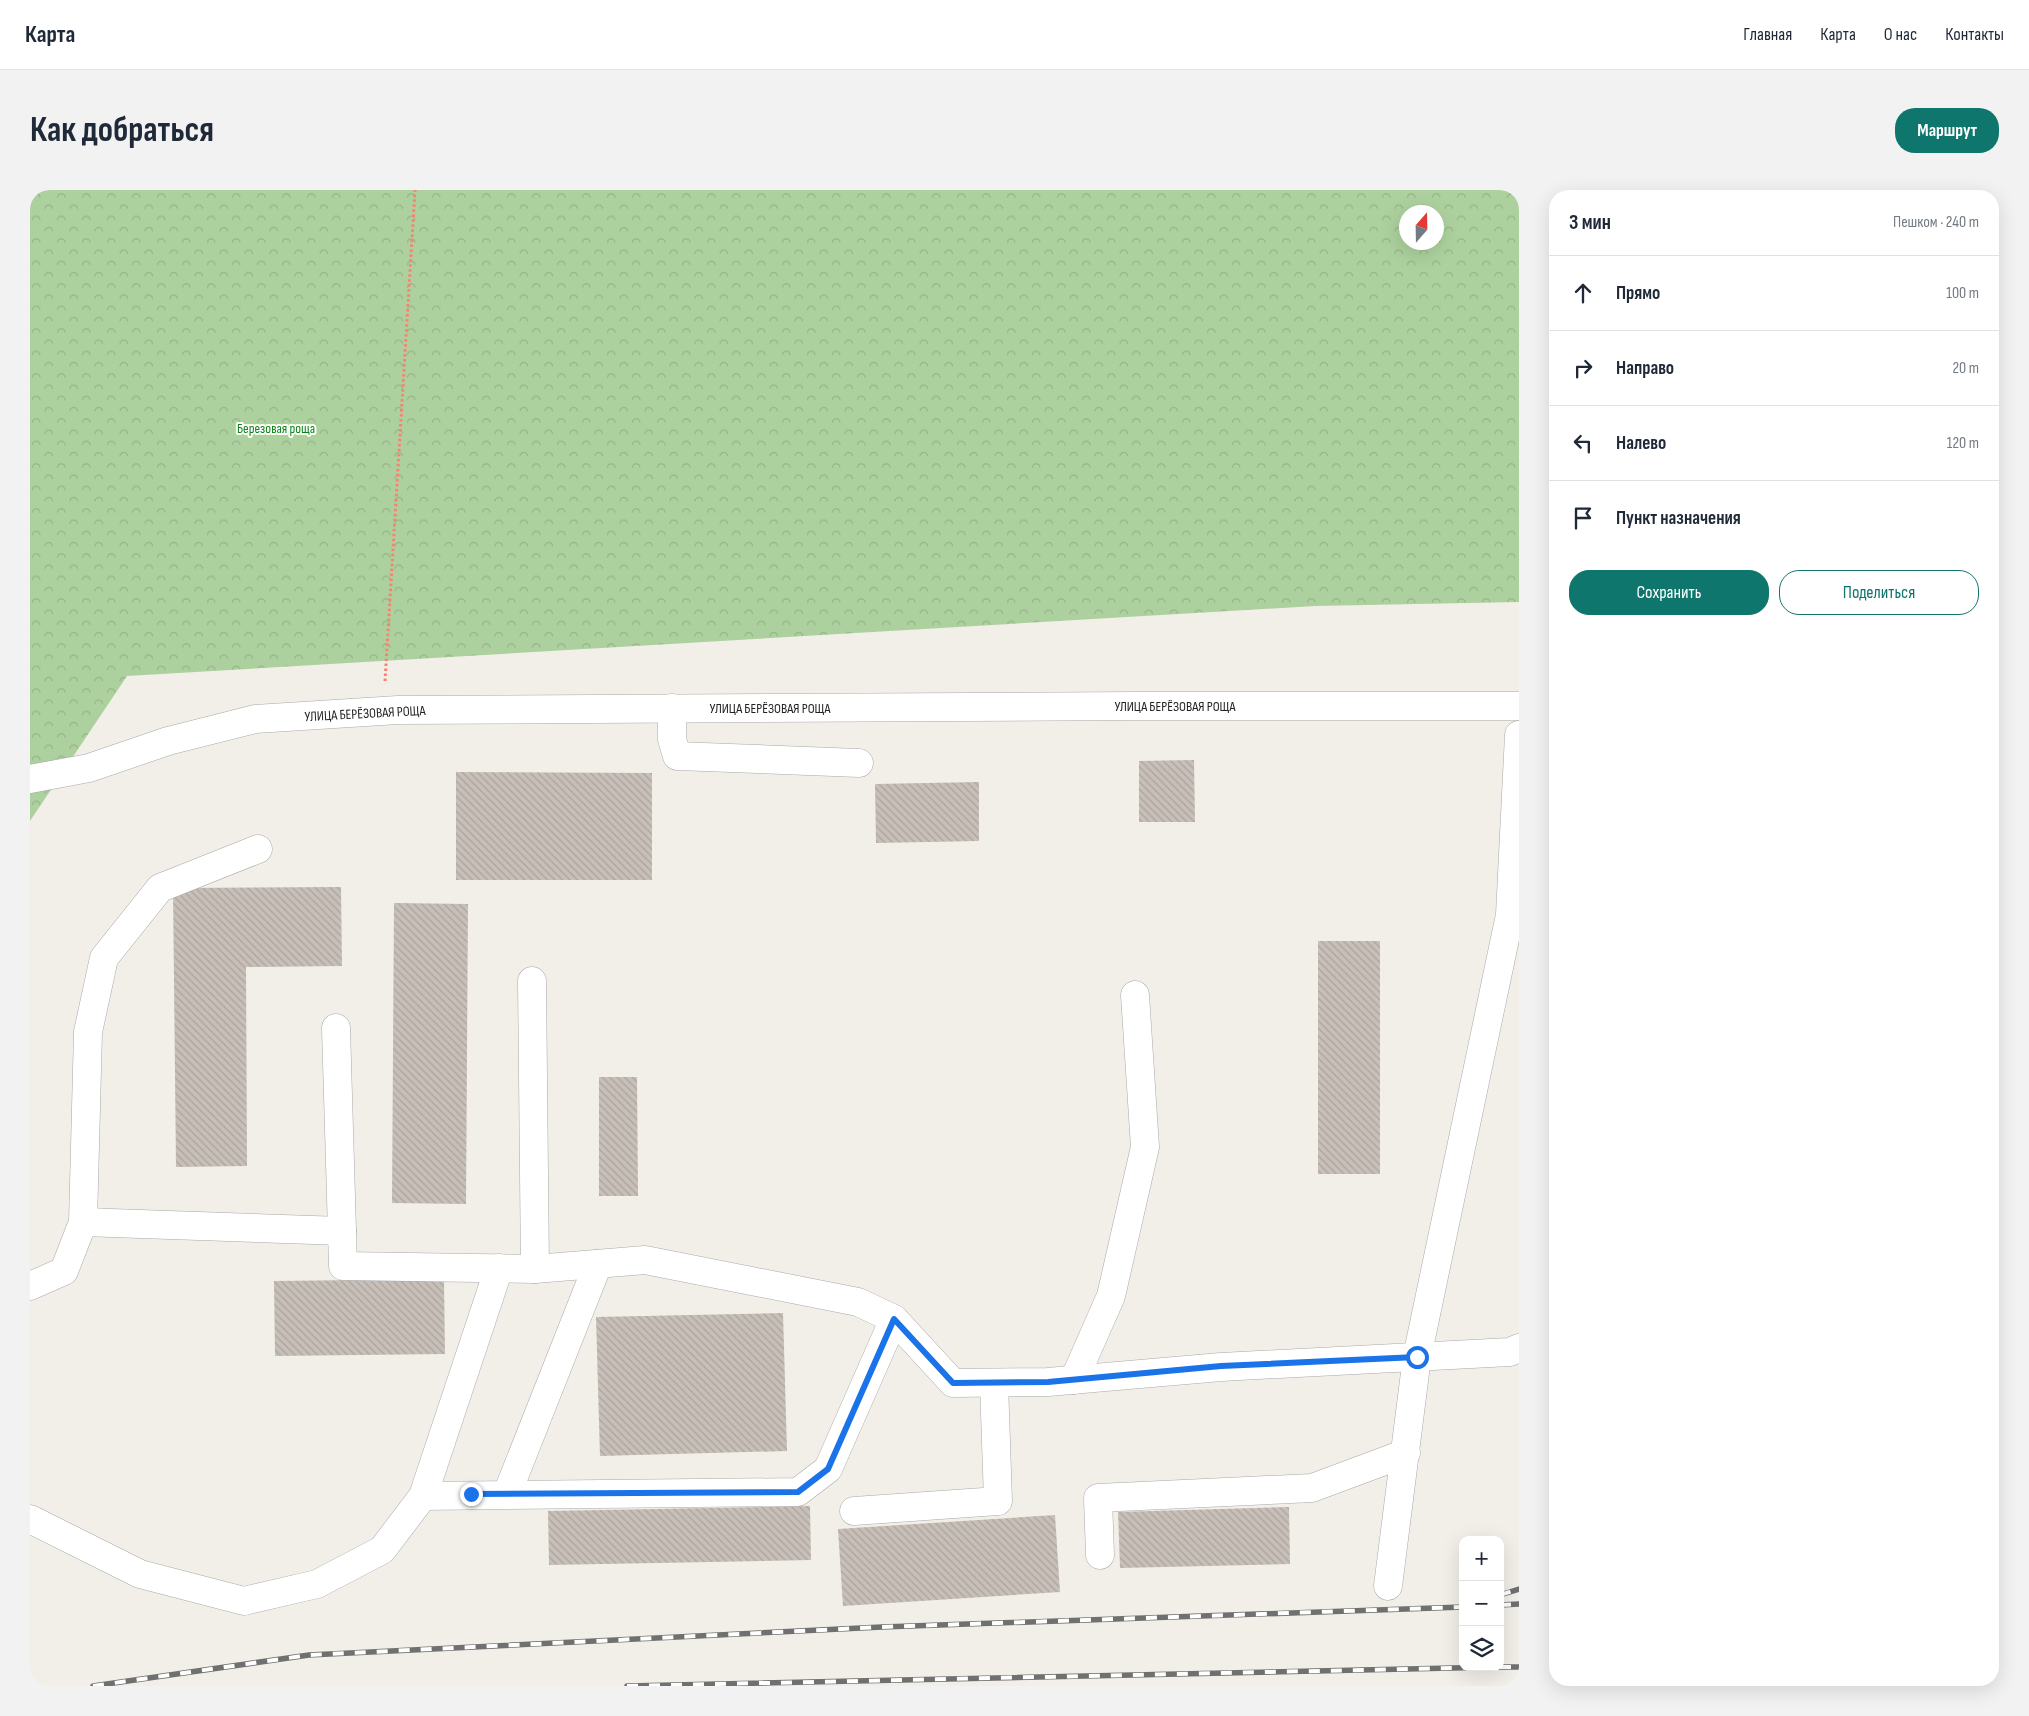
<!DOCTYPE html>
<html lang="ru">
<head>
<meta charset="utf-8">
<style>
  :root { --surface:#fff; --page:#f2f2f3; --text:#1f2937; --muted:#747a83; --line:#e0e1e3; --accent:#0f766e }
  body { margin:0; font-family:"Sofia Sans Condensed",sans-serif; background:var(--page); color:var(--text) }
  .controls { position:absolute; right:15px; bottom:15px; display:grid; overflow:hidden; border-radius:10px; box-shadow:0 5px 20px #0002 }
  .controls button { width:45px; height:45px; display:grid; place-items:center; padding:0; border:0; border-bottom:1px solid var(--line); background:var(--surface); color:var(--text); font:25px sans-serif }
  .compass { position:absolute; left:1369px; top:15px; width:45px; height:45px; border-radius:50%; background:var(--surface); box-shadow:0 5px 20px #0002; rotate:20deg }
  .stop { position:absolute; width:15px; height:15px; margin:-11px; border:4px solid #1a73e8; border-radius:50%; background:#fff }
  .stop.end { background:#1a73e8; border-color:#fff; box-shadow:0 1px 5px #0008 }
  .list { margin:0; padding:0; list-style:none }
  h2 { display:flex; justify-content:space-between; align-items:center; height:65px; margin:0; padding:0 20px; font-size:21px }
  h2 small { font-size:16px; font-weight:400; color:var(--muted) }
  .list li { display:grid; grid-template-columns:32px 1fr auto; gap:15px; align-items:center; box-sizing:border-box; height:75px; padding:0 20px; border-top:1px solid var(--line) }
  .list b { display:block; font-size:19px; white-space:nowrap }
  .list em { font-size:16px; font-style:normal; color:var(--muted) }
  .actions { display:flex; gap:10px; padding:15px 20px }
  .actions a { flex:1; padding:11px 0; border:1px solid var(--accent); border-radius:20px; text-align:center; font-size:18px; color:var(--accent) }
  .actions .main { background:var(--accent); color:#fff }
  .icon { flex:none; width:28px; height:28px; fill:none; stroke:currentColor; stroke-width:2; stroke-linecap:round; stroke-linejoin:round }
  .map { position:relative; flex:none; width:1489px; height:1496px; overflow:hidden; border-radius:20px }
  header { display:flex; align-items:center; gap:30px; box-sizing:border-box; height:70px; padding:0 25px; background:var(--surface); border-bottom:1px solid var(--line) }
  header strong { font-size:24px }
  nav { display:flex; gap:28px; margin-inline-start:auto; font-size:18px }
  .intro { display:flex; align-items:center; justify-content:space-between; box-sizing:border-box; height:120px; padding:0 30px }
  h1 { margin:0; font-size:35px }
  .button { padding:12px 22px; border-radius:20px; background:var(--accent); color:#fff; font-size:18px; font-weight:700 }
  main { display:flex; gap:30px; padding:0 30px }
  aside { flex:1; background:var(--surface); border-radius:20px; box-shadow:0 5px 20px #0002 }
  .map>svg:first-child { display:block }
</style>
</head>
<body>
<header>
<strong>Карта</strong>
<nav><a>Главная</a><a>Карта</a><a>О нас</a><a>Контакты</a></nav>
</header>
<div class="intro"><h1>Как добраться</h1><a class="button">Маршрут</a></div>
<main>
<div class="map">
<svg width="1489" height="1496" viewBox="0 0 1489 1496">
  <defs>
    <pattern id="forest-crowns" width="20" height="18" patternUnits="userSpaceOnUse" patternTransform="scale(1.25)"><rect width="20" height="18" fill="#add19e"/><path d="M2 6a3 3 0 1 1 6 0M12 15a3 3 0 1 1 6 0" fill="none" stroke="#95b388"/></pattern>
    <pattern id="building-back-hatch" width="6" height="6" patternUnits="userSpaceOnUse" patternTransform="scale(1.25)"><rect width="6" height="6" fill="#c7bfb8"/><path d="M-1 5l2 2M0 0l6 6M5-1l2 2" fill="none" stroke="#aba49e"/></pattern>
  </defs>
  <rect width="100%" height="100%" fill="#f2efe9"/>
  <path fill="url(#forest-crowns)" fill-rule="evenodd" d="M0,0h1489v412l-204,4 -1188,70 -97,145zM1376,22h30v30h-30z"/>
  <g fill="url(#building-back-hatch)">
    <path d="M1164,570l1,62h-56v-61z"/>
    <path d="M426,582l196,1v107h-196z"/>
    <path d="M949,592v59l-103,2 -1,-59z"/>
    <path d="M311,697l1,79 -96,1 1,199 -71,1 -3,-279z"/>
    <path d="M364,713l74,1 -2,300 -74,-1z"/>
    <rect x="1288" y="751" width="62" height="233"/>
    <path d="M569,887h38l1,119h-39z"/>
    <path d="M414,1089l1,75 -170,2 -1,-75z"/>
    <path d="M753,1123l4,138 -187,5 -4,-139z"/>
    <path d="M780,1316l1,54 -262,5 -1,-54z"/>
    <path d="M1259,1317l1,57 -170,4 -2,-56z"/>
    <path d="M1025,1325l5,77 -217,14 -5,-77z"/>
  </g>
  <g fill="none" stroke-linecap="round" stroke-linejoin="round">
    <g stroke="#a9a9a9" stroke-width="29">
      <g id="minor">
        <path d="M642,518v31l5,17 182,7"/>
        <path d="M0,589l59,-11 79,-27 87,-22 143,-9 736,-4h385"/>
        <path d="M228,659l-98,39 -56,70 -16,74 -5,190 259,9 -6,-203"/>
        <path d="M312,1041l1,35 192,3 -3,-288"/>
        <path d="M505,1079l110,-9 213,42 36,17 59,64 95,-1 173,-15 289,-15 9,-4"/>
        <path d="M0,1096l34,-15 19,-49"/>
        <path d="M1044,1190l37,-84 34,-149 -10,-152"/>
        <path d="M477,1304l91,-230"/>
        <path d="M393,1306l375,-4 30,-23 66,-150"/>
        <path d="M824,1321l144,-10 -4,-118"/>
        <path d="M0,1329l110,55 104,27 73,-17 65,-34 41,-54 76,-228"/>
        <path d="M1070,1365l-2,-57 214,-10 94,-35"/>
        <path d="M1358,1396l29,-229 93,-442 9,-180"/>
      </g>
    </g>
    <path stroke="#fa8072" stroke-width="3" stroke-dasharray="2.5 2.5" stroke-linecap="butt" d="M355,491l30,-491"/>
    <use href="#minor" stroke="#fff" stroke-width="28"/>
    <g stroke="#707070" stroke-width="5.5">
      <g id="rail">
        <path d="M1470,1405l19,-6"/>
        <path d="M1470,1415l19,-1"/>
        <path d="M1470,1477h19"/>
        <path d="M63,1496l216,-31 573,-28 581,-20"/>
        <path d="M597,1496l871,-19"/>
      </g>
    </g>
    <use href="#rail" stroke="#fff" stroke-width="4" stroke-dasharray="11" stroke-linecap="butt"/>
  </g>
  <g fill="none" stroke-linecap="round" stroke-linejoin="round">
    <path stroke="#1a73e8" stroke-width="6" d="M441,1304l327,-2 30,-23 66,-150 59,64 95,-1 173,-16 196,-9"/>
  </g>
  <g text-anchor="middle" stroke-width="4" stroke-linejoin="round" paint-order="stroke">
    <g font-size="14" fill="#0c8416" stroke="#fff">
      <text x="246" y="243">Березовая роща</text>
    </g>
    <g font-size="14" fill="#222" stroke="#fff">
      <text x="1145" y="521">УЛИЦА БЕРЁЗОВАЯ РОЩА</text>
      <text x="740" y="523">УЛИЦА БЕРЁЗОВАЯ РОЩА</text>
      <text transform="translate(335 523) rotate(-3)" y="5">УЛИЦА БЕРЁЗОВАЯ РОЩА</text>
    </g>
  </g>
</svg>
<div class="controls">
<button>+</button>
<button>−</button>
<button><svg class="icon" aria-label="layers" viewBox="0 0 24 24"><path d="M12 4l9 5-9 5-9-5zM3 14l9 5 9-5"/></svg></button>
</div>
<svg class="compass" viewBox="-18 -18 36 36"><path d="M0-13l5 13h-10z" fill="#e53935"/><path d="M0 13l5-13h-10z" fill="#747a83"/></svg>
<div class="stop" style="left:1387px;top:1167px"></div>
<div class="stop end" style="left:441px;top:1304px"></div>
</div>
<aside>
<h2>3 мин<small>Пешком · 240 m</small></h2>
<ul class="list">
<li><svg class="icon" aria-label="ahead" viewBox="0 0 24 24"><path d="M12 20V5M6 11l6-6 6 6"/></svg><div><b>Прямо</b></div><em>100 m</em></li>
<li><svg class="icon" aria-label="right" viewBox="0 0 24 24"><path d="M7 20v-9h11M14 6l5 5-5 5"/></svg><div><b>Направо</b></div><em>20 m</em></li>
<li><svg class="icon" aria-label="left" viewBox="0 0 24 24"><path d="M17 20v-9H6M10 6l-5 5 5 5"/></svg><div><b>Налево</b></div><em>120 m</em></li>
<li><svg class="icon" aria-label="arrive" viewBox="0 0 24 24"><path d="M6 21V4h12l-3 4 3 4H6"/></svg><div><b>Пункт назначения</b></div></li>
</ul>
<div class="actions"><a class="main">Сохранить</a><a>Поделиться</a></div>
</aside>
</main>
</body>
</html>
